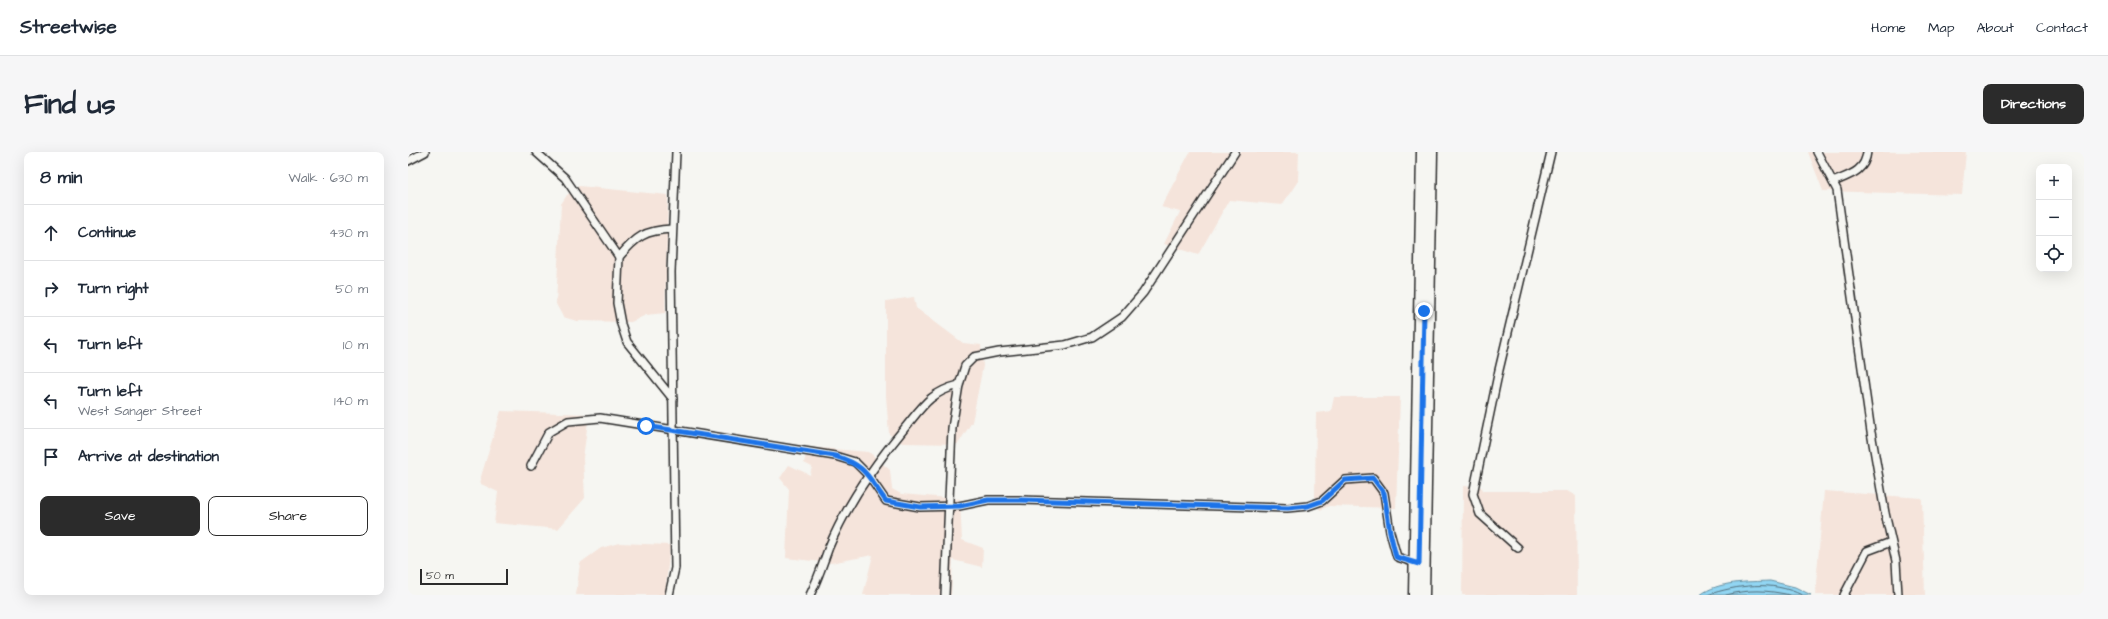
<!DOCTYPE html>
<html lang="en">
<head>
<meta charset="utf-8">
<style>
  :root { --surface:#fff; --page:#f6f6f7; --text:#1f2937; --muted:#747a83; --line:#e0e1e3; --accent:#2b2b2b }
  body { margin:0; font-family:"Architects Daughter",sans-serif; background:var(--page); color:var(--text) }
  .controls { position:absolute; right:12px; top:12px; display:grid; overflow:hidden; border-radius:8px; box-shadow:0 4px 16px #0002 }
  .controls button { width:36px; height:36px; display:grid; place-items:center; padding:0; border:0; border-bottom:1px solid var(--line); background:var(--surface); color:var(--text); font:20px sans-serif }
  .scale { position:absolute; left:12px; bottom:10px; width:88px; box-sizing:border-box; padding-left:4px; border:2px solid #2b2b2b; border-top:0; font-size:11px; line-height:14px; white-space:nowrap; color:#2b2b2b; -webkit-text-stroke:3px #f6f6f2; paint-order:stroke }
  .stop { position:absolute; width:12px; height:12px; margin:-9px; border:3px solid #1a73e8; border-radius:50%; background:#fff }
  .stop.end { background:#1a73e8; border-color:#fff; box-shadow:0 1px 4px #0008 }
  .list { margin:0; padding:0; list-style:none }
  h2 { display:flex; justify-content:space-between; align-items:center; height:52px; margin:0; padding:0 16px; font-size:17px }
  h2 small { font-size:13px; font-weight:400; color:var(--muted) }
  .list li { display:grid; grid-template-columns:26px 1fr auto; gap:12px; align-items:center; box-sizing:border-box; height:56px; padding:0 16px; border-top:1px solid var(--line) }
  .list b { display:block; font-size:15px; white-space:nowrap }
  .list p { margin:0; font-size:13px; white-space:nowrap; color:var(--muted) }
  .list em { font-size:13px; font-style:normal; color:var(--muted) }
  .actions { display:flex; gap:8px; padding:12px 16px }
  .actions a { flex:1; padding:9px 0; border:1px solid var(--accent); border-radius:8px; text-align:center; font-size:14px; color:var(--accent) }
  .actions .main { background:var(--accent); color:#fff }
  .icon { flex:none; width:22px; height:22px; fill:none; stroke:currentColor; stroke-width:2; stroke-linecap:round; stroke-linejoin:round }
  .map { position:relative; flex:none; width:1676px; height:443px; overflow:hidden; border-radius:8px }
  header { display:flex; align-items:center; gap:24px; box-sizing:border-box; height:56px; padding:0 20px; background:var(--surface); border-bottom:1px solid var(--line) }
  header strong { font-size:19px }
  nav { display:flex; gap:22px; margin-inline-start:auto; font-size:14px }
  .intro { display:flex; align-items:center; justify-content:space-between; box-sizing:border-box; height:96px; padding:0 24px }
  h1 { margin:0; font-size:28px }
  .button { padding:10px 18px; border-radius:8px; background:var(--accent); color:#fff; font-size:14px; font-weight:700 }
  main { display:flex; gap:24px; padding:0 24px }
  aside { flex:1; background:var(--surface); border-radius:8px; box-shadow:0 4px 16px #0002 }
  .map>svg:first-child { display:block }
</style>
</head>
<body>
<header>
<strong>Streetwise</strong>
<nav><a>Home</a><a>Map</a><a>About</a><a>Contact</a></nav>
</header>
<div class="intro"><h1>Find us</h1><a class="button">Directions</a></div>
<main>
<aside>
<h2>8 min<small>Walk · 630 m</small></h2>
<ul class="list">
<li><svg class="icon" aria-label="ahead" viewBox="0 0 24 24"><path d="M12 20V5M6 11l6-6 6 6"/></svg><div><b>Continue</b></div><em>430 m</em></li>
<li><svg class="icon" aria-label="right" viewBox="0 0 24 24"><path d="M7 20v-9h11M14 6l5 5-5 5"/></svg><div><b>Turn right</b></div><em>50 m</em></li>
<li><svg class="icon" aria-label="left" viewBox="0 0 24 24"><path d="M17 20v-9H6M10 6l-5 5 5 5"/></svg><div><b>Turn left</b></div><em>10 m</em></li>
<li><svg class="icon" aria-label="left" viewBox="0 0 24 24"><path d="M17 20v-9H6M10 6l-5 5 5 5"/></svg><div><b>Turn left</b><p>West Sanger Street</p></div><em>140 m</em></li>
<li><svg class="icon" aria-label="arrive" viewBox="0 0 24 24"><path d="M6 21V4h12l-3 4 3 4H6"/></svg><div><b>Arrive at destination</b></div></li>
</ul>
<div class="actions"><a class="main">Save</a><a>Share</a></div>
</aside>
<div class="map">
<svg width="1676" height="443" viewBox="0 0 1676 443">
  <rect width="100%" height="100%" fill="#f6f6f2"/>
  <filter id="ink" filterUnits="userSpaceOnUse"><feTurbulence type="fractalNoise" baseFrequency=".025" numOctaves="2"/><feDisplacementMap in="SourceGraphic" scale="8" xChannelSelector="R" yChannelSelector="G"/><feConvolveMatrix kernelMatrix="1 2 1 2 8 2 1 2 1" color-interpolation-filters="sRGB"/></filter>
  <g filter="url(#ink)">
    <g fill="#f5e4db">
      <path d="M782,0h109l-1,29 -16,24 -53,-5 -31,55 -34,-11 16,-32 -19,-5z"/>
      <path d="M1400,0h158l-4,43 -139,-4z"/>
      <path d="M171,34l89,9 -3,118 -19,2 -15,7 -54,-1 -14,-4 -7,-13 5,-100 6,-9z"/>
      <path d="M506,145l2,11 47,35 18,2 2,21 -11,56 -14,22 -56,-1 -13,-9 -3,-38v-95z"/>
      <path d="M926,245h66l-4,111 -67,-2 -9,4 -5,-13 1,-84 15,-2z"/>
      <path d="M93,259l88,3 -6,44 2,40 -27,31 -64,-6 4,-31 -19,-9z"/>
      <path d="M400,295l61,5 21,18 2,19 9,5 59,5 2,41 21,8 -1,19 -29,-7 -2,35h-88l10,-40 -42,8 -45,-5 3,-69 -9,-11 9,-13 21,10 2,-8 -8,-4z"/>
      <path d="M1055,334l18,1 3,4h83l9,5 1,99h-115z"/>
      <path d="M1416,339l98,7 3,97h-110z"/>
      <path d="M211,391l51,2 -5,50h-89l4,-32 21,-15z"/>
    </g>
    <path fill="#91d5f2" stroke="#6891a2" d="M1362,429l25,6 16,8h-111c19,-14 47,-13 70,-14z"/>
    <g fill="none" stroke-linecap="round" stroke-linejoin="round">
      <g stroke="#546f7b" stroke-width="1">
        <path d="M1299,443c30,-10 65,-15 95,0"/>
        <path d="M1318,443c22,-6 42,-5 64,0"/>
      </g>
      <g stroke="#2b2b2b" stroke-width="10">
        <g id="service">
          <path d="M128,0l29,26 54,79 -2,46 4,21 6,18 46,57"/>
          <path d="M1409,0l20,38 34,242 14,81 11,48 2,34"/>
          <path d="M0,9l17,-9"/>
          <path d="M1425,30c16,-7 32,-10 34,-30"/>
          <path d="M211,105c17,-20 26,-27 53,-28"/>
          <path d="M123,314l18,-34 19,-11 32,-3 235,38 20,6 13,13 18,26 34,6 39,-1 29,-6h33l266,8 21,-2 14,-5 23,-21 28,-2 11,15 6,39 7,25 22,7"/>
          <path d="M1110,396l-38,-34 -7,-20 26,-124 52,-218"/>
          <path d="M261,443l6,-27 -4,-296 5,-120"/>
          <path d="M402,443c8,-16 13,-32 19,-48 18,-43 45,-82 75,-118 18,-22 26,-37 55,-44"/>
          <path d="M537,443l7,-167 7,-43 6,-19 9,-9 25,-5 66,-7 27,-8 30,-20 21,-24 92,-141"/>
          <path d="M1436,443l23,-44 24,-9"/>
        </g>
      </g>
      <g stroke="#2b2b2b" stroke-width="23">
        <path id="secondary" d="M1011,443l8,-443"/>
      </g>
      <use href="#service" stroke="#f6f6f2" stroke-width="7"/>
      <use href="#secondary" stroke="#f6f6f2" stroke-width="20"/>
    </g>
  </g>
  <g fill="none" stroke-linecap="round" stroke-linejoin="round" filter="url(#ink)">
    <path stroke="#1a73e8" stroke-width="5" d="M238,274l189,30c32,10 32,20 51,45l34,6 40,-1 28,-6h33l267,8 20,-2 14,-5 23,-21 28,-2 11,15 6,39 6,25 23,7 5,-253"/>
  </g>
</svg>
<div class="controls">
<button>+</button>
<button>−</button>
<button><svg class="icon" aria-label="locate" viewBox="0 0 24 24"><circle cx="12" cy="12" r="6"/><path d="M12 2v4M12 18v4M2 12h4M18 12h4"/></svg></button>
</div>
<div class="scale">50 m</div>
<div class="stop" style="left:238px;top:274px"></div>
<div class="stop end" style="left:1016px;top:159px"></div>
</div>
</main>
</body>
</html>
